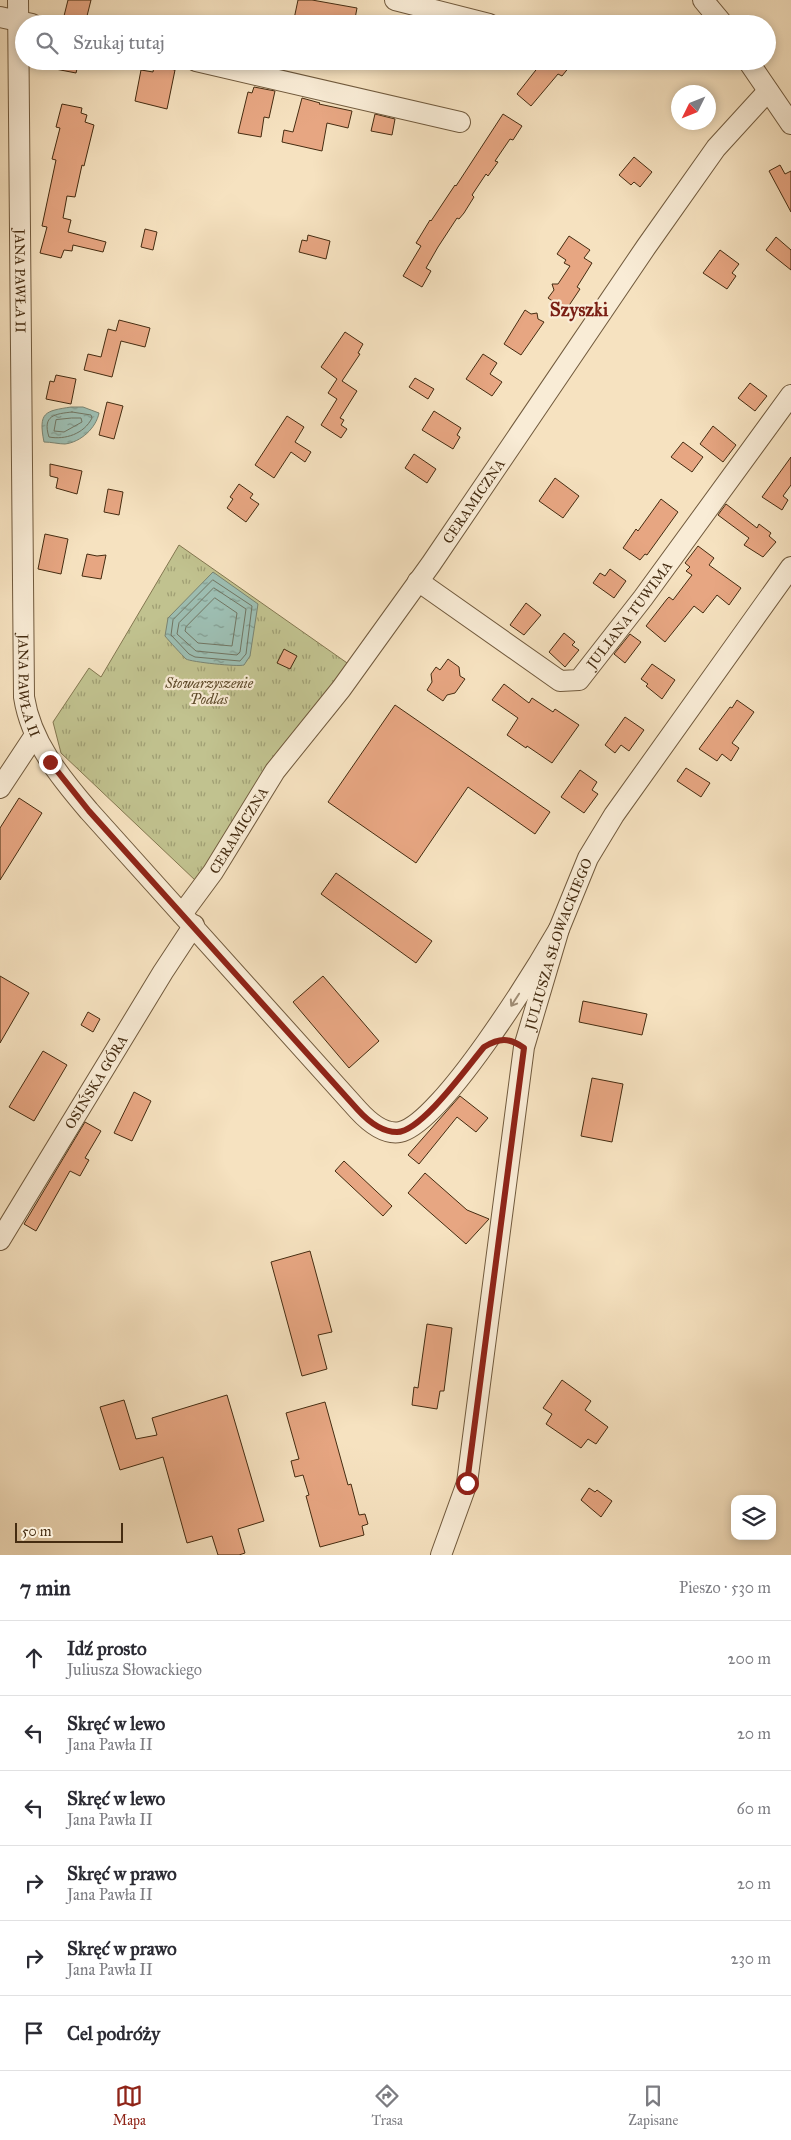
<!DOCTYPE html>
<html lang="pl">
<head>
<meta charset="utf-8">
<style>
  :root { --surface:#fff; --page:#f7f7f7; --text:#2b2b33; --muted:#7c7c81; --line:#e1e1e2; --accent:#8f2418 }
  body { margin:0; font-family:"IM FELL Great Primer",serif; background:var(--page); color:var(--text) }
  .controls { position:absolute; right:15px; bottom:15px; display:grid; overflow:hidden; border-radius:10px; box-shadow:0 2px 8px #0003 }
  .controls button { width:45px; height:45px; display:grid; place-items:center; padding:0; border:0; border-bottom:1px solid var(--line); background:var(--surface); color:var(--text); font:25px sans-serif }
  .compass { position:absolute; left:671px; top:85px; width:45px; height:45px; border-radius:50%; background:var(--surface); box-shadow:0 2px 8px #0003; rotate:227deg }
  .scale { position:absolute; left:15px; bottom:12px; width:108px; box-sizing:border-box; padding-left:5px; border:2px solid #452c11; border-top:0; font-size:14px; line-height:18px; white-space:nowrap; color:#452c11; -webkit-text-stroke:4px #f9ecd6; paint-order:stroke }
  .stop { position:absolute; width:15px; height:15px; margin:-11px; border:4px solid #8f2418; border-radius:50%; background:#fff }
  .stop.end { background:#8f2418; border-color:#fff; box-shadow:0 1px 5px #0008 }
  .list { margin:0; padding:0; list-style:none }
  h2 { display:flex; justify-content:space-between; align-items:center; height:65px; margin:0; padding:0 20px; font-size:21px }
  h2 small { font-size:16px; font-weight:400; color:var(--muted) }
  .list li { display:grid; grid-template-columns:32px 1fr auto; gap:15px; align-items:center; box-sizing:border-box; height:75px; padding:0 20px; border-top:1px solid var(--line) }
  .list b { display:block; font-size:19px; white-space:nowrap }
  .list p { margin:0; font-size:16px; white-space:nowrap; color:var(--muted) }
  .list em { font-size:16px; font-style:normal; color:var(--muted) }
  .icon { flex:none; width:28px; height:28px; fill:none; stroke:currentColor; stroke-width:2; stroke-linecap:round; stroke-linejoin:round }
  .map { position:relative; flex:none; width:791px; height:1555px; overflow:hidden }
  .search { position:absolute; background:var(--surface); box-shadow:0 2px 8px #0003; left:15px; right:15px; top:15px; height:55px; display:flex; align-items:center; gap:12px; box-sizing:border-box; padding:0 18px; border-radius:28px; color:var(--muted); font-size:19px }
  .sheet { height:515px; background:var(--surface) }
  nav { display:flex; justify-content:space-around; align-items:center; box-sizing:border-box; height:70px; border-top:1px solid var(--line); background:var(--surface); font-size:14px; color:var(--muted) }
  nav a { display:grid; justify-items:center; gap:2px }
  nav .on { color:var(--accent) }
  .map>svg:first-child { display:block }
</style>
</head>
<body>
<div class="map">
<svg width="791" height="1555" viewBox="0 0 791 1555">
  <defs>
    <pattern id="park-tufts" width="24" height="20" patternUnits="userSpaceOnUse" patternTransform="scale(1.25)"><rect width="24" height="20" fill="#c1c28f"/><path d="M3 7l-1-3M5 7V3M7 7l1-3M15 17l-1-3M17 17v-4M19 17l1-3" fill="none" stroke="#9f9e73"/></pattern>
    <pattern id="water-ripples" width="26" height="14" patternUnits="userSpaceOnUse" patternTransform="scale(1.25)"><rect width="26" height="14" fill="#9dbeb2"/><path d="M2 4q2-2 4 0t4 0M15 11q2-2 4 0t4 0" fill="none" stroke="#829b8f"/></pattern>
  </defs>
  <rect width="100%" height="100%" fill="#f6e2c0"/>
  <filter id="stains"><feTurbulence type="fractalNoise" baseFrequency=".004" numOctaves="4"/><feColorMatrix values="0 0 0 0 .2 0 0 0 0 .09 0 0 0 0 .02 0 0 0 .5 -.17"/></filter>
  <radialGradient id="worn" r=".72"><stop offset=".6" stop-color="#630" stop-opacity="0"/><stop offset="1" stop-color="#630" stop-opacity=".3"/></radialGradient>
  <path fill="url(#park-tufts)" stroke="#837750" d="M179,545l171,120 -154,216 -135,-128 -8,-31 36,-54 12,9z"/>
  <g fill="url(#water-ripples)" stroke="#7a8472">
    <path d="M71,407h12l16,6c-3,15 -18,29 -34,31 -6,0 -14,-2 -21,-2 -6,-30 1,-31 27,-35z"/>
    <path d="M213,572l45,32 -8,52 -6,9c-6,2 -53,-3 -58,-6 -4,-4 -17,-18 -21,-23l3,-18z"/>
  </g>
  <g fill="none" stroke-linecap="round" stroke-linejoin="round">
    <g stroke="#717562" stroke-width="1">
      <path d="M72,412l19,3 1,3c-8,16 -27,22 -43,19 -7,-22 6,-23 23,-25z"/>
      <path d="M72,418h9l1,4 -18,10 -10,-1 2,-11z"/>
      <path d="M213,580l39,26 -6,48 -6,7 -45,-4 -6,-3 -18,-19 2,-15z"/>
      <path d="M214,588l32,21 -6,43 -3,3 -41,-4 -19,-17 2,-11z"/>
      <path d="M215,598l22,15 -5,33 -34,-3 -13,-12 1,-4z"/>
    </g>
  </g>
  <g fill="#e7a682" stroke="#452c11">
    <path d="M68,0h23l-6,24h-23z"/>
    <path d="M298,0h14l45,8 -3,16h-41l-19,-5z"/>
    <path d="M46,61h33l-3,12 -31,-6z"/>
    <path d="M543,61h31l-12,15 -4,-2 -27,32 -14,-12z"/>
    <path d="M154,66l21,4 -8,39 -32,-8 6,-31 12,2z"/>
    <path d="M254,87l21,4 -6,27 -5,-1 -3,20 -23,-4 10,-41 4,1z"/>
    <path d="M302,98l18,5 -1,1 33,7 -4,17 -21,-5 -5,28 -40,-9 2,-12 9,2z"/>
    <path d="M62,104l20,4 -1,5 6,2 -2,7 9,3 -10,41 -2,-1 -7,32 -8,-1 -4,22 8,2 -3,12 38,10 -3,10 -30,-7 -1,6 -8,-1 -3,8 -21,-5 7,-26 -5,-1 14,-66 -4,-1 8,-31 -4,-1z"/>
    <path d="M375,114l20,5 -3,16 -21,-4z"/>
    <path d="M503,114l19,12 -9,14 -3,-1 -15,22 3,1 -10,14 -2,-2 -14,21 2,2 -10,16 -5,6 -2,-1 -19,29 -12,21 5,3 -9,16 -19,-11 18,-30 -5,-3 14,-23 1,1 24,-36 1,1z"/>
    <path d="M634,157l18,15 -12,15 -6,-5 -3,3 -12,-10z"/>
    <path d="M780,165l5,9 6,-3v41l-22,-41z"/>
    <path d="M145,229l12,3 -4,18 -12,-3z"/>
    <path d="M308,235l22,6 -4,18 -27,-7 3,-12 5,1z"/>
    <path d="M569,236l21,14 -6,8 8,5 -15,24 3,2 -14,21 -18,-12 6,-8 -2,-6h6l12,-18 -6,-3 2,-3 -9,-6z"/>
    <path d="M776,237l15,13v20l-25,-20z"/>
    <path d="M720,250l19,14 -7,9 4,3 -9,13 -24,-16z"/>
    <path d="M525,310l6,4 6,-1 1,6 6,3 -23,33 -17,-11z"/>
    <path d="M119,320l31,8 -5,19 -24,-6 -9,36 -28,-7 4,-16 13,3 7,-28 8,2z"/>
    <path d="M345,332l18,12 -5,9 2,1 -18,27 15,10 -17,27 4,2 -3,5 6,4 -6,9 -20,-13 16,-26 -9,-6 9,-14 -16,-12z"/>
    <path d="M483,354l14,9 -7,11 12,8 -10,14 -26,-17z"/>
    <path d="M56,375l20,4 -5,25 -25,-5 4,-18 4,1z"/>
    <path d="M415,378l19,11 -6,10 -19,-12z"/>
    <path d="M750,383l17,13 -12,15 -17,-13z"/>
    <path d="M107,402l16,4 -9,33 -15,-4z"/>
    <path d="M434,411l27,17 -4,7 3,2 -7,12 -31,-19z"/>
    <path d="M287,416l17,11 -9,15 16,10 -6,10 -14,-10 -17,26 -19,-13z"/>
    <path d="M713,426l23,19 -13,17 -23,-18z"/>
    <path d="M683,442l20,15 -11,15 -21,-15z"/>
    <path d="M414,454l22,15 -9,14 -22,-15z"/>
    <path d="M791,457v28l-8,11 5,4 -6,10 -20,-13z"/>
    <path d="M50,464l32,7 -5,23 -21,-6 2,-10 -8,-2z"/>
    <path d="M555,478l24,18 -16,22 -24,-17z"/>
    <path d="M239,484l14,10 -3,4 9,6 -13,18 -19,-14 6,-9 -3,-2z"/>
    <path d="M108,489l15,3 -4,23 -15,-3z"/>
    <path d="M661,499l17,13 -31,43 -2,-1 -5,6 -17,-12 13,-19 2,2z"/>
    <path d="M726,504l31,24 2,-4 12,9 -2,3 7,6 -13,15 -19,-12 5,-7 -31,-23z"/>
    <path d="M45,534l23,5 -7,35 -23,-5z"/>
    <path d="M698,546l16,12 -5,7 32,23 -12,17 -12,-10 -14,18 -9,-7 -29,36 -19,-16 21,-27 2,-2 4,3 19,-25 -6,-4 4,-4 -5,-4z"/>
    <path d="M87,554l10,2 9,-1 -5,24 -19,-3z"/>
    <path d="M610,569l16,12 -12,17 -21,-15 7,-10 5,3z"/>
    <path d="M526,603l15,12 -17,20 -14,-10z"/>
    <path d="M564,633l11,9 -3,3 7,5 -14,17 -16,-15z"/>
    <path d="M630,634l11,8 -16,21 -11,-9z"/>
    <path d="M284,649l13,7 -7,13 -13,-6z"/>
    <path d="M448,659l11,8 1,9 5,3 -10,14 -8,2 -4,6 -16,-11 5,-8 -1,-8 5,-7 4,3z"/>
    <path d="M652,664l23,16 -13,19 -16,-13 2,-2 -7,-5z"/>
    <path d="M504,684l25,19 3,-5 21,14 2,-3 24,16 -27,38 -25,-17 -1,2 -19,-13 11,-17 -26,-18z"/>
    <path d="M737,700l17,12 -22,31 7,5 -8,13 -9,-7 -5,7 -18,-12 31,-42 2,1z"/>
    <path d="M395,705l155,107 -15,22 -67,-47 -52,76 -88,-61z"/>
    <path d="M625,717l19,13 -15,21 -8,-6 -6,8 -10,-8z"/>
    <path d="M686,768l24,15 -9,14 -24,-16z"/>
    <path d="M580,770l17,12 -5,8 6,4 -14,19 -23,-16z"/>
    <path d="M19,798l23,15 -42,67v-52z"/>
    <path d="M336,873l96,68 -16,22 -95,-69z"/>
    <path d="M0,976l29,17 -29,50z"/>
    <path d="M323,976l56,65 -30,27 -56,-66z"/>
    <path d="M583,1001l64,13 -5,21 -63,-13z"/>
    <path d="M88,1012l12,7 -7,13 -12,-7z"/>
    <path d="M43,1051l24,14 -33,56 -25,-14z"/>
    <path d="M592,1078l31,6 -11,58 -31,-6z"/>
    <path d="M134,1092l17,9 -19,40 -18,-8z"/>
    <path d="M460,1096l28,22 -12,14 -19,-15 -38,47 -11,-9z"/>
    <path d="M85,1122l16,9 -16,27 4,2 -9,16 -10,-5 -34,60 -12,-7z"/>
    <path d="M344,1161l48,45 -9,10 -48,-45z"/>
    <path d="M425,1173l42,37 22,9 -23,25 -58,-51z"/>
    <path d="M310,1251l22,81 -14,3 9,34 -25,7 -31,-114z"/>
    <path d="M427,1324l25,4 -8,63h-4l-3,18 -25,-4 2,-18 4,1z"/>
    <path d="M562,1380l29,21 -6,9 23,17 -12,17 -8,-5 -7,9 -35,-24 6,-10 -9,-6z"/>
    <path d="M227,1395l37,126 -26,8 7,24 -6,2h-21l-6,-19 -25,7 -24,-86 -43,13 -20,-63 24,-7 12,39 21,-4 -5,-17z"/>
    <path d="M325,1402l23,83 3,-1 8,31 6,-1 3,10 -6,2 2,9 -44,12 -14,-51 3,-1 -6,-20 -8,2 -4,-16 8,-2 -13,-46z"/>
    <path d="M589,1488l6,4 2,-2 15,11 -11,16 -20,-17z"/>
  </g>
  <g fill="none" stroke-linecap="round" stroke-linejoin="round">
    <g stroke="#715a3d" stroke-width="22">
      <g id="minor">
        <path id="s1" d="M18,0l6,697c7,45 36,80 65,114l269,299c10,11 25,25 42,22 41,-8 136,-163 159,-203"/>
        <path d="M395,0l94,24"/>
        <path d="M703,0l20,24"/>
        <path d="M0,17l32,7"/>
        <path d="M196,61l264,61"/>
        <path d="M748,61l43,63"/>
        <path id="s2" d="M418,581l142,100 19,-1 64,-82 148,-203"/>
        <path d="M0,788l35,-53"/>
        <path id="s3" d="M182,914l31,-42 62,-101 66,-82 90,-125 215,-317 70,-99 52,-57"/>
        <path id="s4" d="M0,1240l163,-268 31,-47"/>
        <path id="s5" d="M441,1555l26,-72 57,-436 35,-118 29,-71 26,-43 177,-248"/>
      </g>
    </g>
    <use href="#minor" stroke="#f9ecd6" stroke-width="20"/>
  </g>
  <defs><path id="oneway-shaft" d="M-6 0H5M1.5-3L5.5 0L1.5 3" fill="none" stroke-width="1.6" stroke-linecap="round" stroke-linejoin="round" transform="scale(1.25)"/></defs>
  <use stroke="#9f8c74" href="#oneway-shaft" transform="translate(515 1000) rotate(123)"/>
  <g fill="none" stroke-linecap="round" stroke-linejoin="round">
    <path stroke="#8f2418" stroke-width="6" d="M50,762l39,49 269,299c10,11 23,22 39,22 24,0 71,-66 87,-85 15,-9 25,-10 40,1l-57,435"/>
  </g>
  <g text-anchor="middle" stroke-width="4.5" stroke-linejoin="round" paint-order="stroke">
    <g font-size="14" fill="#452c11" stroke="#f9ecd6">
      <text dy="5" stroke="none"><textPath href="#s1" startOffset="281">JANA PAWŁA II</textPath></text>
      <text dy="5" stroke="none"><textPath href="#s3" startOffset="506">CERAMICZNA</textPath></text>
      <text dy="5" stroke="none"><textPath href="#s2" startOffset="275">JULIANA TUWIMA</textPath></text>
      <text dy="5" stroke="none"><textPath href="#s1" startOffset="686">JANA PAWŁA II</textPath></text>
      <text dy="5" stroke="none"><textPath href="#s3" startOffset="101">CERAMICZNA</textPath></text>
      <text dy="5" stroke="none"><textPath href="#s5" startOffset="625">JULIUSZA SŁOWACKIEGO</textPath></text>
      <text dy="5" stroke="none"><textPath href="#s4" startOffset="185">OSIŃSKA GÓRA</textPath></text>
    </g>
    <g font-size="14" font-style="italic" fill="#5e4a2a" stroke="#f9ecd6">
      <text x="209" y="688">Stowarzyszenie<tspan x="209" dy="16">Podlas</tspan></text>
    </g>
    <g font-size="19" font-weight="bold" fill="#7a1f14" stroke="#f9ecd6">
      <text x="579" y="316">Szyszki</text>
    </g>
  </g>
  <rect width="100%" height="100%" filter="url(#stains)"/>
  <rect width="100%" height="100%" fill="url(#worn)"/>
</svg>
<div class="controls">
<button><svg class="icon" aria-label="layers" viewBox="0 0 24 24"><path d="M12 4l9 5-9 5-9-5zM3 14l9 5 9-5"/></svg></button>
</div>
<svg class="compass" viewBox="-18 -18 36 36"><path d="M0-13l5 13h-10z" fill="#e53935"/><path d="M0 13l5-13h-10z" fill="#7c7c81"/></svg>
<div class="scale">50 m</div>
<div class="stop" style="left:467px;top:1483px"></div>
<div class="stop end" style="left:50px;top:762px"></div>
<div class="search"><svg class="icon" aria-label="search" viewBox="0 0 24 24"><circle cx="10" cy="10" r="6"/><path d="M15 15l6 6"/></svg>Szukaj tutaj</div>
</div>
<section class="sheet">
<h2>7 min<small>Pieszo · 530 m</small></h2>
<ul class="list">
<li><svg class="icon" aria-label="ahead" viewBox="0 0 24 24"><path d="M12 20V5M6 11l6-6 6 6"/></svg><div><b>Idź prosto</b><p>Juliusza Słowackiego</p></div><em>200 m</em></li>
<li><svg class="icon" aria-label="left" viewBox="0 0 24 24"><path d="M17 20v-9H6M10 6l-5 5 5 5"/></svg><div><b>Skręć w lewo</b><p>Jana Pawła II</p></div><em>20 m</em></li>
<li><svg class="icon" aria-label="left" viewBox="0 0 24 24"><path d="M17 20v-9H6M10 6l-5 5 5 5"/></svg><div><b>Skręć w lewo</b><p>Jana Pawła II</p></div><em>60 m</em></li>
<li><svg class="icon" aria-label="right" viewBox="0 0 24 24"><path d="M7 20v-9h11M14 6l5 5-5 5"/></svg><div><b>Skręć w prawo</b><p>Jana Pawła II</p></div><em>20 m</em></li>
<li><svg class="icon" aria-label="right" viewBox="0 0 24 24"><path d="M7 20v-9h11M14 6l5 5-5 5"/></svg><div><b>Skręć w prawo</b><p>Jana Pawła II</p></div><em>230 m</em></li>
<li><svg class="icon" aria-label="arrive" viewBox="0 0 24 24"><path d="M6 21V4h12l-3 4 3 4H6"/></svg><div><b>Cel podróży</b></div></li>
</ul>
</section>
<nav>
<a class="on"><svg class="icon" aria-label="map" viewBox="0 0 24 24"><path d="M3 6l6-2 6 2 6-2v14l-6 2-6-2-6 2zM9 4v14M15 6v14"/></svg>Mapa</a>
<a><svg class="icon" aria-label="directions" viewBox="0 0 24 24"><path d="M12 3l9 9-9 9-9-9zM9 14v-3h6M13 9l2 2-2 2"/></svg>Trasa</a>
<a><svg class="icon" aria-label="saved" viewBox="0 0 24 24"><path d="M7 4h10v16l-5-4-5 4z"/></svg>Zapisane</a>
</nav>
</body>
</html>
